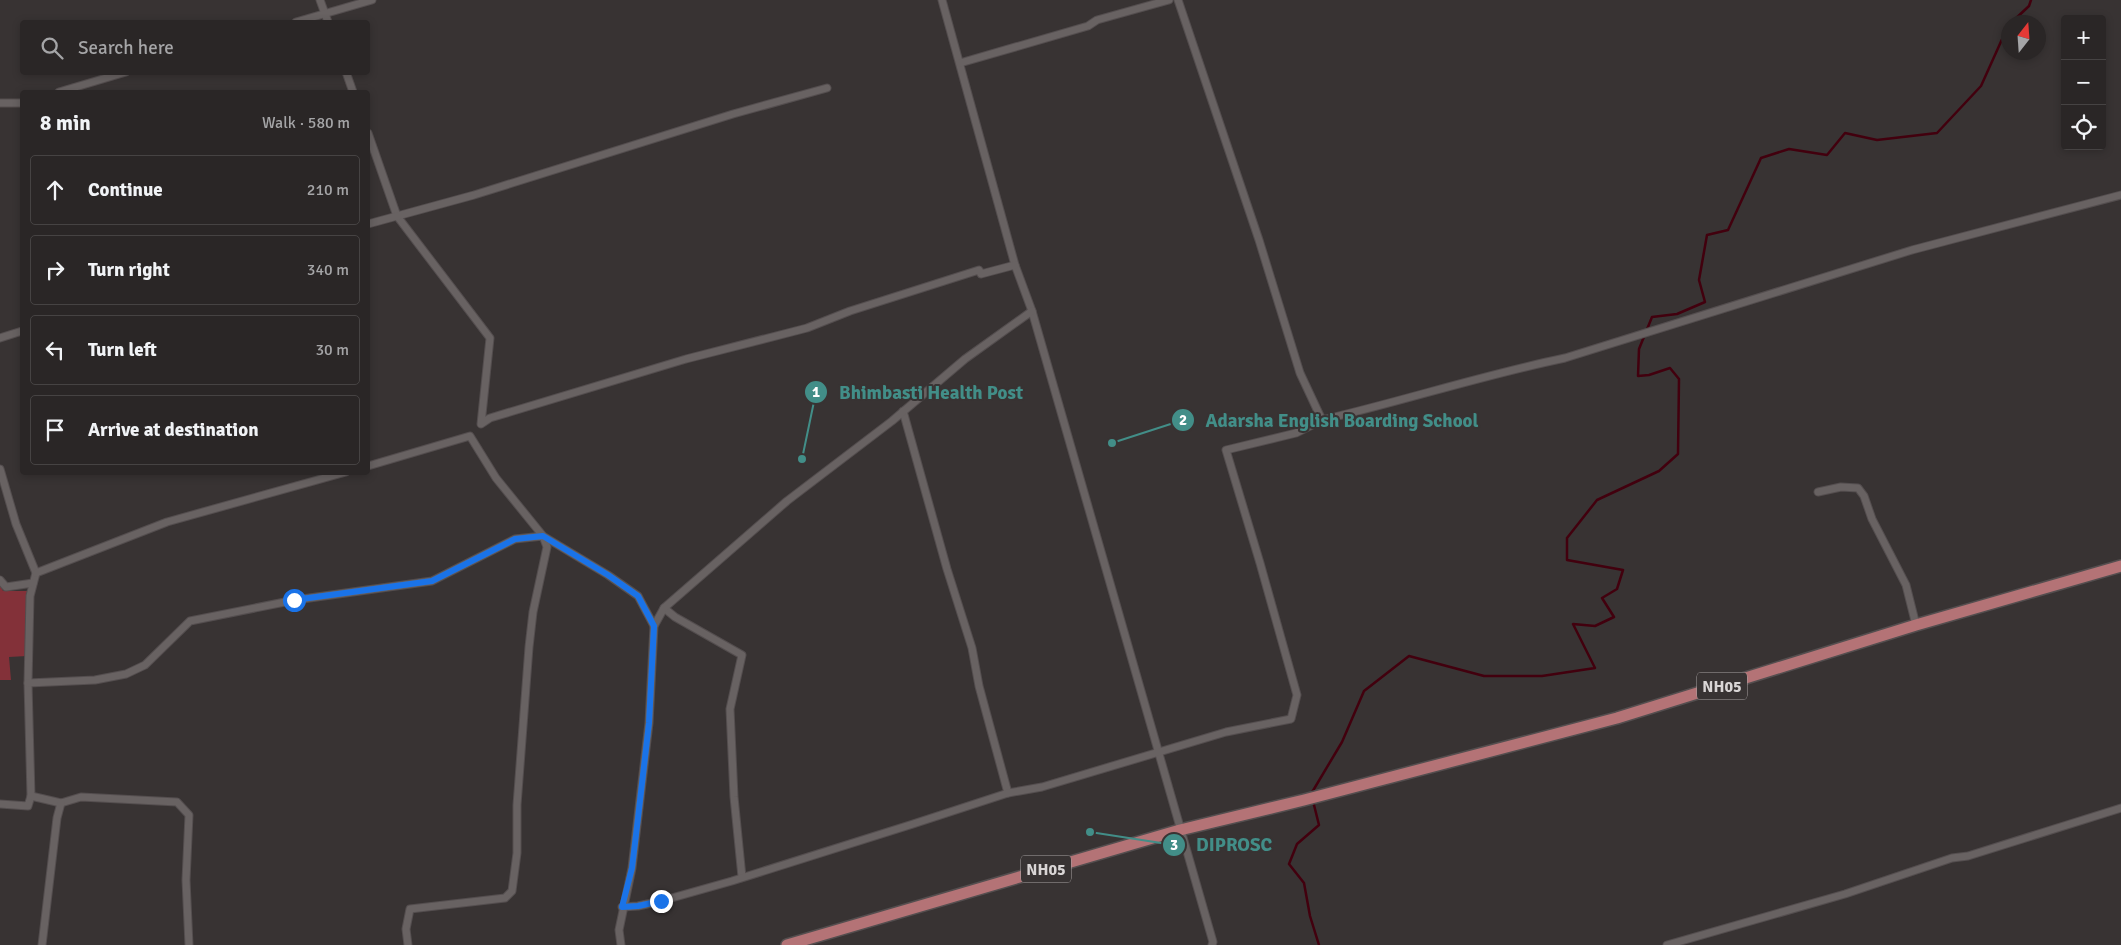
<!DOCTYPE html>
<html lang="en">
<head>
<meta charset="utf-8">
<style>
  :root { --surface:#2a2626; --page:#363232; --text:#f1f3f6; --muted:#a5a5a7; --line:#464343 }
  body { margin:0; font-family:Signika,sans-serif; background:var(--page); color:var(--text) }
  .controls { position:absolute; right:15px; top:15px; display:grid; overflow:hidden; border-radius:5px; box-shadow:0 2px 8px #0003 }
  .controls button { width:45px; height:45px; display:grid; place-items:center; padding:0; border:0; border-bottom:1px solid var(--line); background:var(--surface); color:var(--text); font:25px sans-serif }
  .compass { position:absolute; left:2001px; top:15px; width:45px; height:45px; border-radius:50%; background:var(--surface); box-shadow:0 2px 8px #0003; rotate:17deg }
  .stop { position:absolute; width:15px; height:15px; margin:-11px; border:4px solid #1a73e8; border-radius:50%; background:#fff }
  .stop.end { background:#1a73e8; border-color:#fff; box-shadow:0 1px 5px #0008 }
  .list { margin:0; padding:0; list-style:none }
  h2 { display:flex; justify-content:space-between; align-items:center; height:65px; margin:0; padding:0 20px; font-size:21px }
  h2 small { font-size:16px; font-weight:400; color:var(--muted) }
  .list li { display:grid; grid-template-columns:32px 1fr auto; gap:15px; align-items:center; box-sizing:border-box; height:70px; margin:0 10px 10px; padding:0 10px; border:1px solid var(--line); border-radius:5px }
  .list b { display:block; font-size:19px; white-space:nowrap }
  .list em { font-size:16px; font-style:normal; color:var(--muted) }
  .icon { flex:none; width:28px; height:28px; fill:none; stroke:currentColor; stroke-width:2; stroke-linecap:round; stroke-linejoin:round }
  .map { position:relative; flex:none; width:2121px; height:945px; overflow:hidden }
  .search { position:absolute; background:var(--surface); box-shadow:0 2px 8px #0003; left:20px; top:20px; width:350px; height:55px; display:flex; align-items:center; gap:12px; box-sizing:border-box; padding:0 18px; border-radius:5px; color:var(--muted); font-size:19px }
  .panel { position:absolute; background:var(--surface); box-shadow:0 2px 8px #0003; left:20px; top:90px; width:350px; height:385px; border-radius:5px }
  .map>svg:first-child { display:block }
</style>
</head>
<body>
<div class="map">
<svg width="2121" height="945" viewBox="0 0 2121 945">
  <rect width="100%" height="100%" fill="#383333"/>
  <path fill="#833139" d="M0,584l3,7h24v65l-18,1 2,23h-11z"/>
  <g fill="none" stroke-linecap="round" stroke-linejoin="round">
    <g stroke="#42000e" stroke-width="2.5">
      <path d="M2012,22l17,-16 2,-6"/>
      <path d="M1311,794l31,-52 22,-51 45,-35 75,20h58l53,-8 -22,-44 22,2 19,-9 -12,-19 15,-9 6,-19 -56,-10v-22l30,-38 62,-29 19,-17 1,-75 -9,-11 -21,7 -11,1 1,-27 13,-32 25,-3 28,-12 -6,-22 8,-45 21,-5 33,-72 28,-9 38,6 18,-22 32,7 60,-7 44,-47 27,-60"/>
      <path d="M1313,801l6,24 -22,19 -8,20 15,19 6,33 9,29"/>
    </g>
    <g stroke="#544e4f" stroke-width="9">
      <g id="street">
        <path d="M320,0l8,22"/>
        <path d="M942,0l73,265 17,46 181,631 -1,3"/>
        <path d="M296,22l76,-22"/>
        <path d="M960,63l128,-37 9,-6 72,-20"/>
        <path d="M346,72l7,20"/>
        <path d="M59,92l67,-20"/>
        <path d="M0,103h22"/>
        <path d="M368,133l29,83 93,122 -9,86 9,-6 196,-59 121,-31 43,-17 129,-41 2,4 34,-9"/>
        <path d="M368,224l106,-29 259,-81 94,-26"/>
        <path d="M0,338l22,-7"/>
        <path d="M903,411l44,158 25,79 7,38 29,107"/>
        <path d="M1322,420c81,-19 161,-45 243,-62l347,-108 209,-55"/>
        <path d="M368,466l102,-30 26,42 47,58 65,39 30,21 16,30"/>
        <path d="M0,469l16,55 20,49 -6,23 -2,87 3,113 -3,10 -28,-2"/>
        <path d="M1818,492l23,-5 17,1 6,8 8,23 34,66 10,40"/>
        <path d="M36,573l131,-51 179,-50"/>
        <path d="M0,580l6,7 27,-4"/>
        <path d="M664,608l11,9 67,38 -12,54 4,88 8,80"/>
        <path d="M28,683l67,-3 31,-6 19,-9 45,-44 105,-21 137,-19 83,-42 28,-3 4,11 -14,65 -4,35 -12,158v48l-5,38 -7,7 -95,11 -4,20 2,16"/>
        <path d="M31,796l30,7 20,-6 96,5 12,13 -3,65 3,65"/>
        <path d="M622,907l16,-1 23,-5 71,-20 181,-57 95,-31 34,-6 184,-55 65,-13 6,-24 -37,-132 -34,-113 70,-17 26,-13 -22,-47 -41,-133 -81,-240"/>
        <path d="M42,945l15,-127 4,-15"/>
        <path d="M621,945l-2,-15 13,-62 17,-145 5,-97 10,-18 123,-107 105,-80 73,-62 67,-48"/>
        <path d="M1667,945l178,-51 107,-36 16,-2 153,-48"/>
      </g>
    </g>
    <g stroke="#544e4f" stroke-width="14">
      <path id="primary" d="M787,945l393,-115 124,-30 313,-82 299,-93 205,-59"/>
    </g>
    <use href="#street" stroke="#686262" stroke-width="7"/>
    <use href="#primary" stroke="#b47376" stroke-width="11"/>
  </g>
  <g fill="none" stroke-linecap="round" stroke-linejoin="round">
    <path stroke="#1a73e8" stroke-width="6" d="M294,600l138,-19 83,-42 28,-3 65,39 30,21 16,30 -5,97 -11,95 -6,50 -10,39 16,-1 23,-5"/>
  </g>
  <g text-anchor="middle" stroke-width="4" stroke-linejoin="round" paint-order="stroke">
    <g fill="#383333" stroke="#a9a4a4" stroke-width="1">
      <rect x="1697" y="672.5" width="50" height="27" rx="4"/>
      <rect x="1021" y="855.5" width="50" height="27" rx="4"/>
    </g>
    <g font-size="16" font-weight="bold" fill="#d9d5d5">
      <text x="1722" y="692">NH05</text>
      <text x="1046" y="875">NH05</text>
    </g>
  </g>
  <path fill="none" stroke="#428e88" stroke-width="2" d="M802 459L816 392M1112 443L1183 420M1090 832L1174 845"/>
  <g fill="#428e88" stroke="#383333" stroke-width="2">
    <circle cx="802" cy="459" r="5"/>
    <circle cx="1112" cy="443" r="5"/>
    <circle cx="1090" cy="832" r="5"/>
    <circle cx="816" cy="392" r="12"/>
    <circle cx="1183" cy="420" r="12"/>
    <circle cx="1174" cy="845" r="12"/>
  </g>
  <g font-size="15" text-anchor="middle" font-weight="bold" fill="#fff">
    <text x="816" y="397">1</text>
    <text x="1183" y="425">2</text>
    <text x="1174" y="850">3</text>
  </g>
  <g font-size="19" text-anchor="middle" font-weight="bold" fill="#428e88" stroke="#383333" stroke-width="4" stroke-linejoin="round" paint-order="stroke">
    <text x="931" y="399">Bhimbasti Health Post</text>
    <text x="1342" y="427">Adarsha English Boarding School</text>
    <text x="1234" y="851">DIPROSC</text>
  </g>
</svg>
<div class="controls">
<button>+</button>
<button>−</button>
<button><svg class="icon" aria-label="locate" viewBox="0 0 24 24"><circle cx="12" cy="12" r="6"/><path d="M12 2v4M12 18v4M2 12h4M18 12h4"/></svg></button>
</div>
<svg class="compass" viewBox="-18 -18 36 36"><path d="M0-13l5 13h-10z" fill="#e53935"/><path d="M0 13l5-13h-10z" fill="#a5a5a7"/></svg>
<div class="stop" style="left:294px;top:600px"></div>
<div class="stop end" style="left:661px;top:901px"></div>
<div class="search"><svg class="icon" aria-label="search" viewBox="0 0 24 24"><circle cx="10" cy="10" r="6"/><path d="M15 15l6 6"/></svg>Search here</div>
<section class="panel">
<h2>8 min<small>Walk · 580 m</small></h2>
<ul class="list">
<li><svg class="icon" aria-label="ahead" viewBox="0 0 24 24"><path d="M12 20V5M6 11l6-6 6 6"/></svg><div><b>Continue</b></div><em>210 m</em></li>
<li><svg class="icon" aria-label="right" viewBox="0 0 24 24"><path d="M7 20v-9h11M14 6l5 5-5 5"/></svg><div><b>Turn right</b></div><em>340 m</em></li>
<li><svg class="icon" aria-label="left" viewBox="0 0 24 24"><path d="M17 20v-9H6M10 6l-5 5 5 5"/></svg><div><b>Turn left</b></div><em>30 m</em></li>
<li><svg class="icon" aria-label="arrive" viewBox="0 0 24 24"><path d="M6 21V4h12l-3 4 3 4H6"/></svg><div><b>Arrive at destination</b></div></li>
</ul>
</section>
</div>
</body>
</html>
